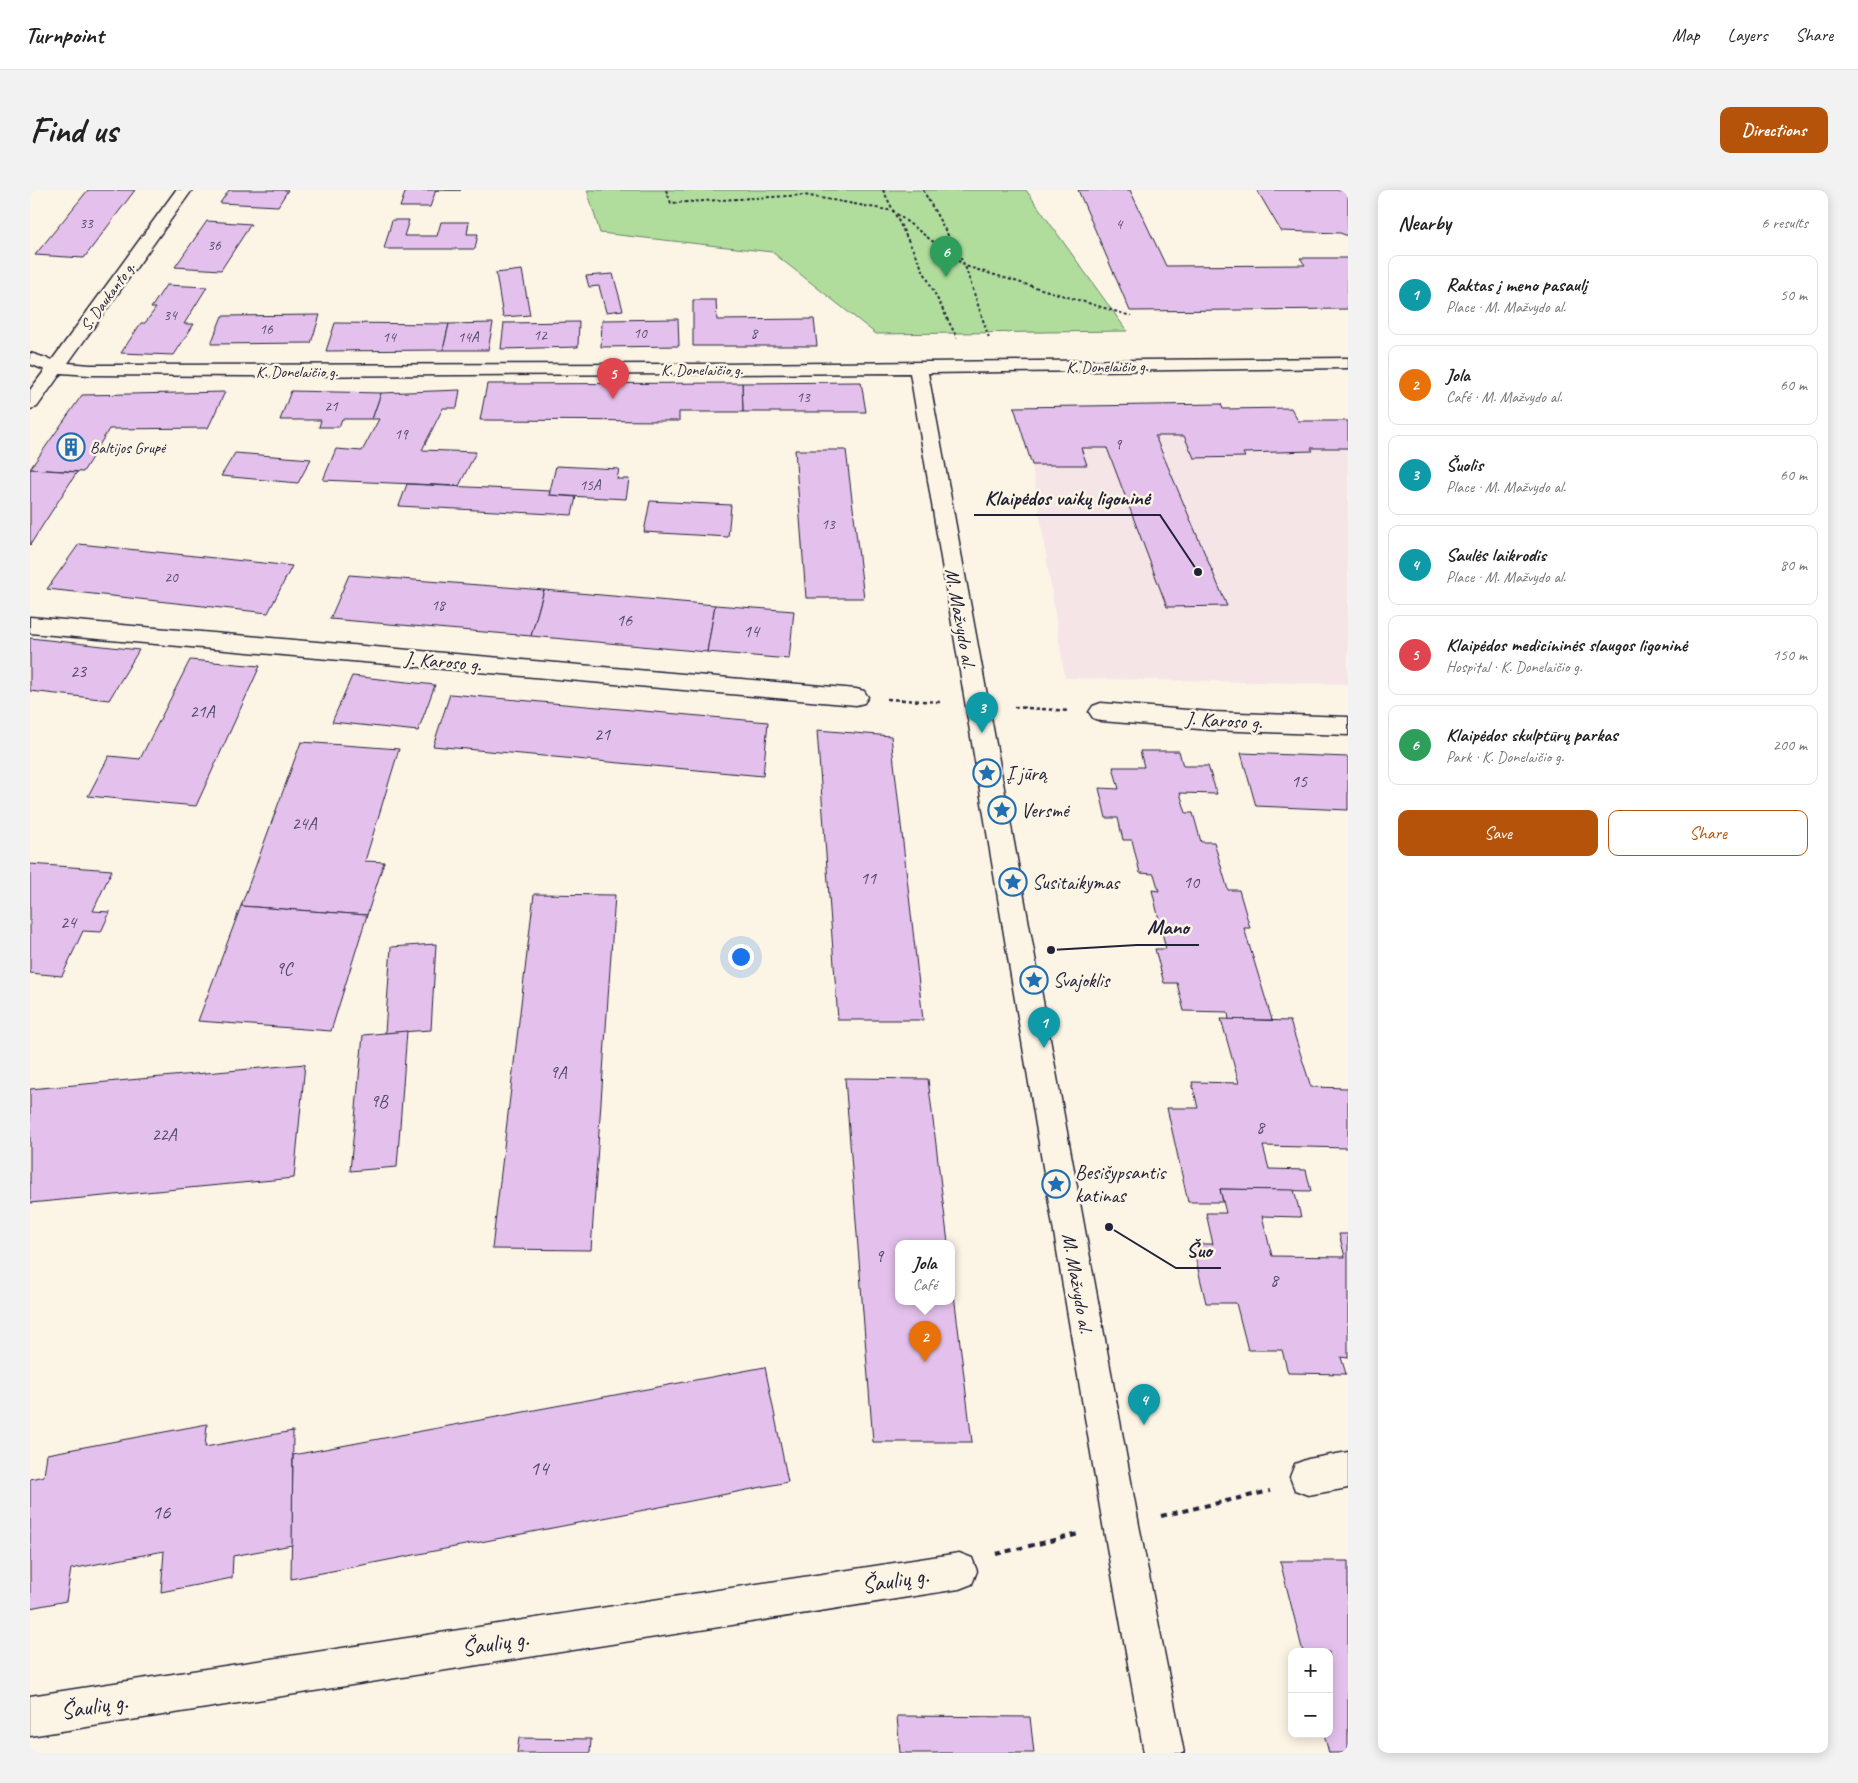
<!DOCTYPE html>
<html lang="en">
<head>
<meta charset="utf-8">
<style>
  :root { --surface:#fff; --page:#f2f2f2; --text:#222; --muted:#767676; --line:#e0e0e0; --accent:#b45309 }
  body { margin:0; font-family:Caveat,sans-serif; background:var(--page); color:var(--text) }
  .controls { position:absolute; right:15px; bottom:15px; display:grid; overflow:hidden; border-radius:10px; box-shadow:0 2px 12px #0003 }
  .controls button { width:45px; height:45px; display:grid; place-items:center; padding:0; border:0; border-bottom:1px solid var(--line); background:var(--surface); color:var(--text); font:25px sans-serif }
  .you { position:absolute; left:710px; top:766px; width:18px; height:18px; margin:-12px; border:4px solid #fff; border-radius:50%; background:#1a73e8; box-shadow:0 0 0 8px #1a73e833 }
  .badge { display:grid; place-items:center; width:32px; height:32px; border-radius:50%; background:var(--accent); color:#fff; font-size:16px; font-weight:700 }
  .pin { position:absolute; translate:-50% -41px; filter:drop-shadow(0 1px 2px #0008) }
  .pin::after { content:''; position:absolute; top:26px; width:18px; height:15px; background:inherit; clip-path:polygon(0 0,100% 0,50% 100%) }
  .popup { position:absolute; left:865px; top:1050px; width:60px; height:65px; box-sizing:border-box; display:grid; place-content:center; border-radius:10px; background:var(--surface); filter:drop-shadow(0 1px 4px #0005); font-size:16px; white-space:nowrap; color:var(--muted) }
  .popup b { font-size:19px; color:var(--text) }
  .popup::after { content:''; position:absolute; left:50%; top:100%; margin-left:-10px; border:10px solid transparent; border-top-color:var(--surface) }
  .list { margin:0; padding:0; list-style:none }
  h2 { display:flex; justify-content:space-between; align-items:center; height:65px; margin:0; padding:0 20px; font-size:21px }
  h2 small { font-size:16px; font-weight:400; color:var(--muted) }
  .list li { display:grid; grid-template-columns:32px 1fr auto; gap:15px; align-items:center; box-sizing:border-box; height:80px; margin:0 10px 10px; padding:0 10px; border:1px solid var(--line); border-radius:10px }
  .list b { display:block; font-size:19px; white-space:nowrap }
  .list p { margin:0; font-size:16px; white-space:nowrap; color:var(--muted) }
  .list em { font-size:16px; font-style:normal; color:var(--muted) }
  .actions { display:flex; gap:10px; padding:15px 20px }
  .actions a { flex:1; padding:11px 0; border:1px solid var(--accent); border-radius:10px; text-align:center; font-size:18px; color:var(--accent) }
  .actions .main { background:var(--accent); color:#fff }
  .map { position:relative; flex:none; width:1318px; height:1563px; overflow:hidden; border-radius:10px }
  header { display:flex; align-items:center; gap:30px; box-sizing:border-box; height:70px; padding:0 25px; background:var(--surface); border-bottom:1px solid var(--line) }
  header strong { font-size:24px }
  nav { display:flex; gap:28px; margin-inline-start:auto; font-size:18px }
  .intro { display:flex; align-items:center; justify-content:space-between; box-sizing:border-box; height:120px; padding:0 30px }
  h1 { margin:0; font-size:35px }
  .button { padding:12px 22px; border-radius:10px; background:var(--accent); color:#fff; font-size:18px; font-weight:700 }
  main { display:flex; gap:30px; padding:0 30px }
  aside { flex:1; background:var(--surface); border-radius:10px; box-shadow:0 2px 12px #0003 }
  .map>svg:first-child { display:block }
</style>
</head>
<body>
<header>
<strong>Turnpoint</strong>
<nav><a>Map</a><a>Layers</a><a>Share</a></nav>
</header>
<div class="intro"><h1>Find us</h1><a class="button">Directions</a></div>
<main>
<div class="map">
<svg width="1318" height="1563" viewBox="0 0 1318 1563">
  <rect width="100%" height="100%" fill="#fcf5e5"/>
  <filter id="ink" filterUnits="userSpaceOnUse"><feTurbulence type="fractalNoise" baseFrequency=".02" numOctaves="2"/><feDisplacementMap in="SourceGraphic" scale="10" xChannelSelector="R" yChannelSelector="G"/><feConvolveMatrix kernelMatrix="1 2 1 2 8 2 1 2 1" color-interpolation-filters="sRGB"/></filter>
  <g filter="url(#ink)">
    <path fill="#f5e5e7" d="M1191,214l2,5 75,12h50v263l-283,-6 -33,-213 -18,-58z"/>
    <path fill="#b0dd9c" stroke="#69806c" d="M557,0h439l101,141 -251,3 -104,-82 -172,-19z"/>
    <g fill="#e4c1ec" stroke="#22223b">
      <path d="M58,0h47l-51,68 -49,-3z"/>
      <path d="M199,0h59l-10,16 -58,-3z"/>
      <path d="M376,0h-1h56h-25l-6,17h-30z"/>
      <path d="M1048,0h52l36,76 139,-1 -5,-7h48v51l-218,2z"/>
      <path d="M1227,0h91v46l-8,-3 -59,-2z"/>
      <path d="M362,30h17l-5,16h33l4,-14h28l-2,12h11l-3,15h-91z"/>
      <path d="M177,31l44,3 -30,46 -46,-3z"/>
      <path d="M492,80l8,45 -27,2 -7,-44z"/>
      <path d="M583,84l10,36 -17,2 -7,-26 -10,1 -3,-11z"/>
      <path d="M136,95l41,2 -23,37h10l-20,31 -53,-2 20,-30h4l11,-15h-5z"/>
      <path d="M663,110h23l1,20 97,-1 3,27h-124z"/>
      <path d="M290,125l-9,28 -100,1 11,-28z"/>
      <path d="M648,129l1,27 -78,1 1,-27z"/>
      <path d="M549,132l-1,25 -77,2 3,-26z"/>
      <path d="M305,133l114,1 -6,26 -117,1z"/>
      <path d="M463,133l-5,27h-45l6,-26z"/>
      <path d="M831,192l5,30h-123l-1,-29z"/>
      <path d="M712,193l1,29h-64v9l-199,-1 7,-36z"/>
      <path d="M430,200l-3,18h-14l-21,42 54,2 -17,34 -136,-6 13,-31 26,2 17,-32h-7l9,-26z"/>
      <path d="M261,201l90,2 -9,26h-30l-3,8h-20l2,-7h-41z"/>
      <path d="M195,202l-17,36 -99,1 -26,43 -53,-3 52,-74z"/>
      <path d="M1191,214l2,5 68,-1 7,13h50v27h-37l2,3 -70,2 2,4 -51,1 -10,-22h-29l72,170 -60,1 -60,-159h-26l6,17h-55l-18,-58z"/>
      <path d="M765,260h51l18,148h-58z"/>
      <path d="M205,263l76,6 -13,24 -77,-7z"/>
      <path d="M526,276l63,3 -2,10h12l-3,20 -77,-4z"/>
      <path d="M0,279l47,3 -47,73z"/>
      <path d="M377,294l143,7 -1,4 27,2 -4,18 -173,-9z"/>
      <path d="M620,311l81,4 -3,32 -84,-5z"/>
      <path d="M49,354l213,22 -24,47 -221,-24z"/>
      <path d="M319,385l195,15 -13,46 -201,-17z"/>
      <path d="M514,400l171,15 -8,47 -176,-16z"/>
      <path d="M685,415l79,6 -5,48 -82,-7z"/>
      <path d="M0,448l109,12 -30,50 -79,-9z"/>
      <path d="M160,470l70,6 -64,140 -108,-10 21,-40 31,3z"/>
      <path d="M322,486l83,9 -17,46 -86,-9z"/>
      <path d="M420,504l318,28 -5,54 -330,-30z"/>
      <path d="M787,540l74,6 32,284h-85z"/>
      <path d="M271,552l98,7 -34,112 19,1 -17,53 -126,-9z"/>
      <path d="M1110,561h39l4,15h25l9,28 -37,-1 6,20h7l8,29h13l14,48h11l11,38h-6l28,92h-43l-1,-8 -44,-1 -7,-28h-13l-9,-34h11l-14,-59 7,1 -5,-17 -14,-1 -8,-33h-9l-5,-22h-12l-7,-30 20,1 -6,-22h31z"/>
      <path d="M1211,563l107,4v53l-92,-4z"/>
      <path d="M0,674l82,6 -19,41 17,1 -9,20 -18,-1 -21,45 -32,-3z"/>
      <path d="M504,704l81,1 -24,355 -99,-1z"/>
      <path d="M211,716l126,9 -36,116 -133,-10z"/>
      <path d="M406,754l-5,86 -46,3 6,-86z"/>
      <path d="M1191,829l69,2 21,66 37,1v60l-85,-2 6,23 37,1 5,21 -91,-2 3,13h-35l-21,-94h31l-6,-26 47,1z"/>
      <path d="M377,841l-10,136 -47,4 13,-136z"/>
      <path d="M275,874l-11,114 -264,25v-114z"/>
      <path d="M815,888l83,1 20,164h-49v58h52v-31l21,172h-99z"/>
      <path d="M1190,999l74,1 7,27 -39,-1 10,40 73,1 -6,-23h9v124l-7,-1 5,17 -58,-1 -6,-23h-34l-12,-47h-30l-14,-59h21l-7,-31h20z"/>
      <path d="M735,1177l23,115 -497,97 2,-124z"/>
      <path d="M177,1234l-2,23 88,-16 -1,114 -59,11 -1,22 -71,14 3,-41 -93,18 -5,32 -36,7v-129l14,-3 3,-22z"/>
      <path d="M1250,1371h68v192h-19l-5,-19h5v-82h-26z"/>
      <path d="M867,1526l133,1 4,36h-134z"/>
      <path d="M489,1548l72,1 -1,14h-73z"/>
    </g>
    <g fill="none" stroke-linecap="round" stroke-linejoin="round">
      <g stroke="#22223b" stroke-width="3">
        <g id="minor">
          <path d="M146,0h16l-124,173 22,2 629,-1 629,-6v10l-420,5 211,1152 45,228h-40l-41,-228 -193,-1152 -663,3 -157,-1 -29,-2 -24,34 -7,2v-19l15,-20 -15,-6v-11l22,7z"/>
          <path d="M0,427l826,72 8,2 4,6 -4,6 -8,2 -826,-72z"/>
          <path d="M1071,513l111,9 136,5v18l-136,-5 -111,-9 -8,-3 -4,-6 4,-6z"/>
          <path d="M1318,1262v36l-40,7 -13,-5 -5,-13 5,-13 13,-5z"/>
          <path d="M929,1363l13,5 5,13 -5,13 -13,5 -929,147v-40z"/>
        </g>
      </g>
      <g stroke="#22223b" stroke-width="2" stroke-dasharray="3 2.5" stroke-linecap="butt">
        <path d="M636,0l5,13 133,-8 89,16 72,55 166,50"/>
        <path d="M853,0l74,148"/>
        <path d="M893,0l42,76 24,72"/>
      </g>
      <g stroke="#22223b" stroke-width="2.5" stroke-dasharray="4 3" stroke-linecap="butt">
        <path d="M857,509l53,3"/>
        <path d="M984,517l56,4"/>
      </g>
      <g stroke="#22223b" stroke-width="4" stroke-dasharray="6 5" stroke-linecap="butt">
        <path d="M1131,1326l109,-25"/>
        <path d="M966,1364l83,-20"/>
      </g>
      <use href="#minor" fill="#fcf5e5" fill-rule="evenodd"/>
    </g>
  </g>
  <defs>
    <g id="building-ring" transform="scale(1.4375)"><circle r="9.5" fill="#fcf5e5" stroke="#1f6fb2" stroke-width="1.5"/><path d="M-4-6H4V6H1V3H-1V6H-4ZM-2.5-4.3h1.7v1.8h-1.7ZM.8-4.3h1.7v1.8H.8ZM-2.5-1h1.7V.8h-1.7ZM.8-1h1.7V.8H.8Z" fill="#1f6fb2"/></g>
    <g id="sight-ring" transform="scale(1.4375)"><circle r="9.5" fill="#fcf5e5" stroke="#1f6fb2" stroke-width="1.5"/><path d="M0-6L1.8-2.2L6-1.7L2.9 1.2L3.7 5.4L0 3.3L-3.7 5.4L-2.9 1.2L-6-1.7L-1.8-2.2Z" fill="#1f6fb2"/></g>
  </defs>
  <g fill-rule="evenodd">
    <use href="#building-ring" x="41" y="257"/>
    <use href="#sight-ring" x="957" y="583"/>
    <use href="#sight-ring" x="972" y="620"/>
    <use href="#sight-ring" x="983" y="692"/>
    <use href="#sight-ring" x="1004" y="790"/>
    <use href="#sight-ring" x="1026" y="994"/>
  </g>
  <g text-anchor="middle" stroke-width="5" stroke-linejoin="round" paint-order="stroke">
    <g font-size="15" fill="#524a67">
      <text x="56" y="38">33</text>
      <text x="1089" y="39">4</text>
      <text x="184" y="60">36</text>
      <text x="140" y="130">34</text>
      <text x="236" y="144">16</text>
      <text x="610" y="148">10</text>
      <text x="724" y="148">8</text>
      <text x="510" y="150">12</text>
      <text x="359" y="152">14</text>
      <text x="438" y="152">14A</text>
      <text x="773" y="212">13</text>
      <text x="301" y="221">21</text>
      <text x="371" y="249">19</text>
      <text x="1088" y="259">9</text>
      <text x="560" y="300">15A</text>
      <text x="798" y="339">13</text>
      <text x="141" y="392">20</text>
      <text x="408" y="420">18</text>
    </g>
    <g font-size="16" fill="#22223b" stroke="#fcf5e5">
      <text transform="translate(77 106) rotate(-54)" y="6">S. Daukanto g.</text>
      <text transform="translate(1077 176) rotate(-1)" y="6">K. Donelaičio g.</text>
      <text x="672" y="185">K. Donelaičio g.</text>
      <text x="267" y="187">K. Donelaičio g.</text>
    </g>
    <g font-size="16" fill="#22223b" stroke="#fcf5e5" text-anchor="start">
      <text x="60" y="263">Baltijos Grupė</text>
    </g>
    <g font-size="18" fill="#524a67">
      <text x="594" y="436">16</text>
      <text x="721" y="447">14</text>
      <text x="48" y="487">23</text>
      <text x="172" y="527">21A</text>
      <text x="572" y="550">21</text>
      <text x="1269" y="597">15</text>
      <text x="274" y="639">24A</text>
      <text x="838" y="694">11</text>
      <text x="1161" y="698">10</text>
      <text x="38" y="738">24</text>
      <text x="254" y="784">9C</text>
      <text x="528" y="888">9A</text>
      <text x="349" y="917">9B</text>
      <text x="1230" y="943">8</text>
      <text x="134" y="950">22A</text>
      <text x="849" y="1072">9</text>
      <text x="1244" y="1096">8</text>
    </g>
    <g font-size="20" fill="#22223b" stroke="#fcf5e5">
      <text transform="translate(931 428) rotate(80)" y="7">M. Mažvydo al.</text>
      <text transform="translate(413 471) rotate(5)" y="7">J. Karoso g.</text>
      <text transform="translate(1194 530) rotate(3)" y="7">J. Karoso g.</text>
      <text transform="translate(1048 1093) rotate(80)" y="7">M. Mažvydo al.</text>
    </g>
    <g font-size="20" fill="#22223b" stroke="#fcf5e5" text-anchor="start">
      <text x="976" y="590">Į jūrą</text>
      <text x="991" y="627">Versmė</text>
      <text x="1002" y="699">Susitaikymas</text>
      <text x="1023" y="797">Svajoklis</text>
      <text x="1045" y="989">Besišypsantis<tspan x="1045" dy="23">katinas</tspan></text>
    </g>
    <g font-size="21" fill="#524a67">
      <text x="509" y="1285">14</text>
      <text x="131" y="1329">16</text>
    </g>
    <g font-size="24" fill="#22223b" stroke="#fcf5e5">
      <text transform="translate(865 1390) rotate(-9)" y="8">Šaulių g.</text>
      <text transform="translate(465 1453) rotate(-9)" y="8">Šaulių g.</text>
      <text transform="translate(64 1516) rotate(-9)" y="8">Šaulių g.</text>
    </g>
  </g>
  <path fill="none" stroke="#22223b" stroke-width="2" d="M1168 382L1130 325H944M1021 760L1107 755H1169M1079 1037L1146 1078H1191"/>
  <g fill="#22223b" stroke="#fcf5e5" stroke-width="2">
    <circle cx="1168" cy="382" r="5"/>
    <circle cx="1021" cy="760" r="5"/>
    <circle cx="1079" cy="1037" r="5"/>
  </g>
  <g font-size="21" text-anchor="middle" font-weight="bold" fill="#22223b" stroke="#fcf5e5" stroke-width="5" stroke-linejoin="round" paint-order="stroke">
    <text x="1037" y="315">Klaipėdos vaikų ligoninė</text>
    <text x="1138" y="744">Mano</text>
    <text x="1169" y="1067">Šuo</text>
  </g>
</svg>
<div class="controls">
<button>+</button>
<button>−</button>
</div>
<div class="you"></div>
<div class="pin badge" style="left:1014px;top:858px;background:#0f9aa8">1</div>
<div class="pin badge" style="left:895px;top:1172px;background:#e8710a">2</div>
<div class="popup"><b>Jola</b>Café</div>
<div class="pin badge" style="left:952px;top:543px;background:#0f9aa8">3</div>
<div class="pin badge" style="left:1114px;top:1235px;background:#0f9aa8">4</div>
<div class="pin badge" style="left:583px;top:209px;background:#e0444e">5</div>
<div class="pin badge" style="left:916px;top:87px;background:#2e9e5b">6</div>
</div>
<aside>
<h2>Nearby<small>6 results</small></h2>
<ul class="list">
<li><span class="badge" style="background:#0f9aa8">1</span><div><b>Raktas į meno pasaulį</b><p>Place · M. Mažvydo al.</p></div><em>50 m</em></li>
<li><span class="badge" style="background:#e8710a">2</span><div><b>Jola</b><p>Café · M. Mažvydo al.</p></div><em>60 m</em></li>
<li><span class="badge" style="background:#0f9aa8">3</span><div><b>Šuolis</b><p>Place · M. Mažvydo al.</p></div><em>60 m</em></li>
<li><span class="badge" style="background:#0f9aa8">4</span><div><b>Saulės laikrodis</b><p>Place · M. Mažvydo al.</p></div><em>80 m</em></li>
<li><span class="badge" style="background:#e0444e">5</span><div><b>Klaipėdos medicininės slaugos ligoninė</b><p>Hospital · K. Donelaičio g.</p></div><em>150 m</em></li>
<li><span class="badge" style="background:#2e9e5b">6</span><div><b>Klaipėdos skulptūrų parkas</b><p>Park · K. Donelaičio g.</p></div><em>200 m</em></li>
</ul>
<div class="actions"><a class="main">Save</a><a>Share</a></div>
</aside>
</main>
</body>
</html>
